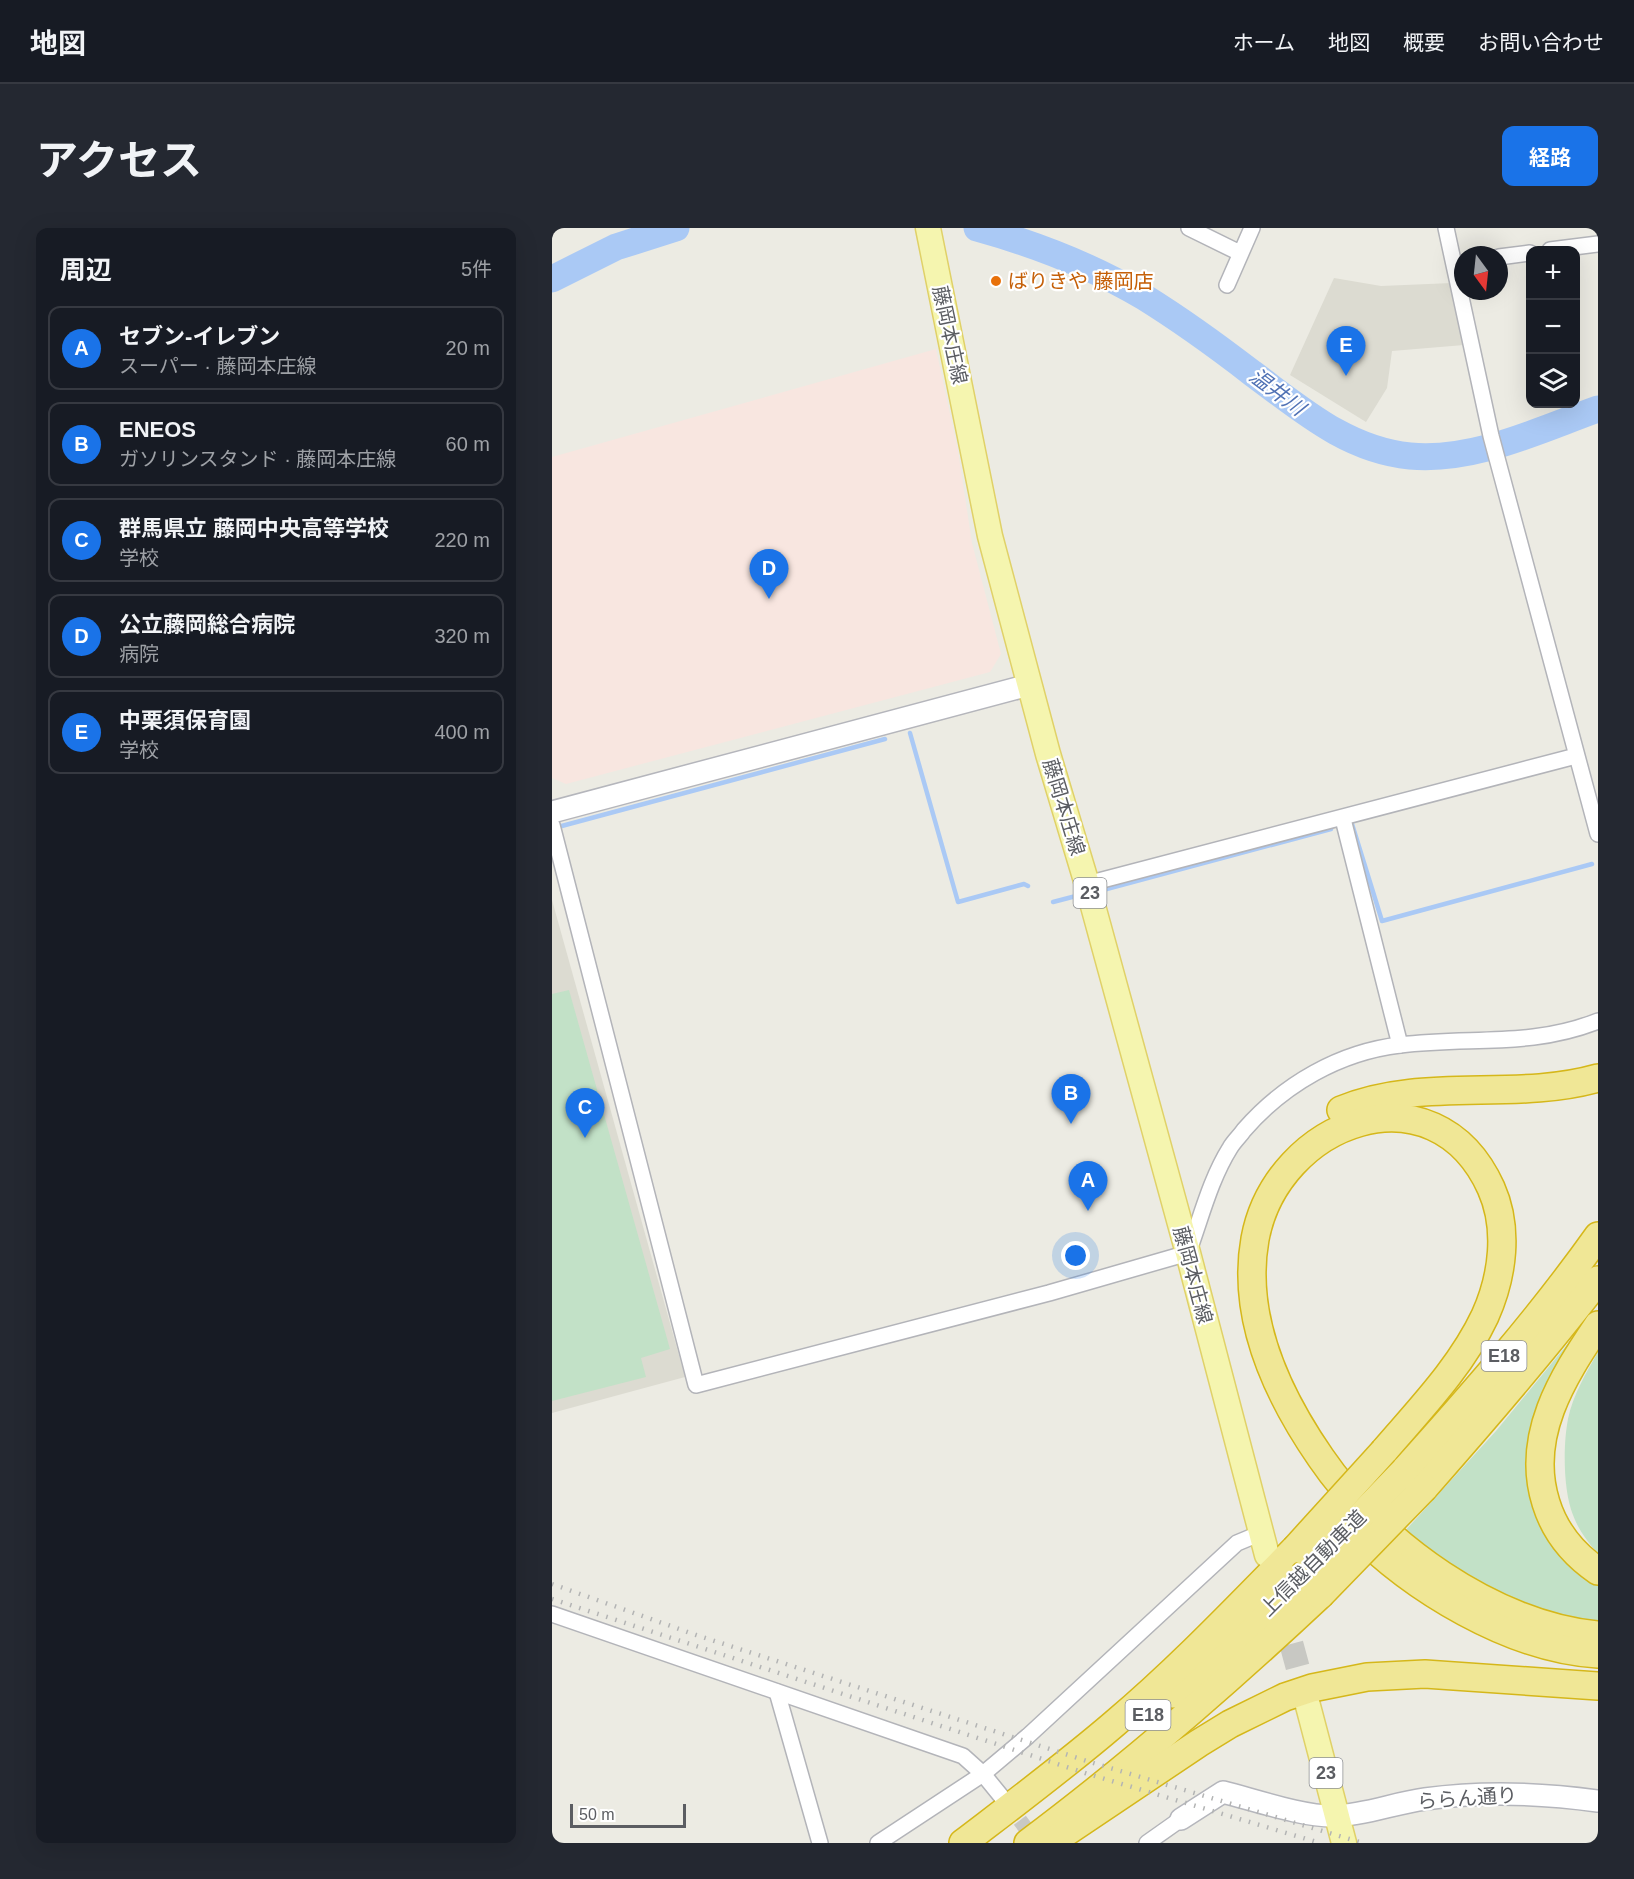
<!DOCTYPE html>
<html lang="ja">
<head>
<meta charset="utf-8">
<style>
  :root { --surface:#171b24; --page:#242831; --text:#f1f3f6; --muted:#9ea1a6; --line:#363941; --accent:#1a73e8 }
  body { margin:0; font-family:Arial,"Noto Sans JP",sans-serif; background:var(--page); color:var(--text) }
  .controls { position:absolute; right:18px; top:18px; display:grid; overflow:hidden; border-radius:12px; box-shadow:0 6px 24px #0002 }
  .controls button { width:54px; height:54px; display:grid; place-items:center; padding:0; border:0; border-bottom:2px solid var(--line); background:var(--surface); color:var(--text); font:30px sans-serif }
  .compass { position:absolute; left:902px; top:18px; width:54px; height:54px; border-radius:50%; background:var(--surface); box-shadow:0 6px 24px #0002; rotate:165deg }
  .scale { position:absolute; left:18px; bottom:15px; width:116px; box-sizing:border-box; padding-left:6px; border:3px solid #5b5d62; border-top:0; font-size:16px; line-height:21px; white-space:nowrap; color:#5b5d62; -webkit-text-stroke:4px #fff; paint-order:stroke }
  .you { position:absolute; left:524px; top:1028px; width:21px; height:21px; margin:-15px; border:4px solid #fff; border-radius:50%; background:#1a73e8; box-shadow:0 0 0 9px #1a73e833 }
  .badge { display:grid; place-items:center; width:39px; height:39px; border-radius:50%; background:var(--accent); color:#fff; font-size:20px; font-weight:700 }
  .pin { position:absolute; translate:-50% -50px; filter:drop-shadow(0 2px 3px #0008) }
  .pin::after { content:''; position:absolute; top:32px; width:21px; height:18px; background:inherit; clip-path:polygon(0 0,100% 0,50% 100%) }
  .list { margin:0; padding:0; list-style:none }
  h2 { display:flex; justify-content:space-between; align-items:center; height:78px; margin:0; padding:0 24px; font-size:26px }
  h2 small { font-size:20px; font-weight:400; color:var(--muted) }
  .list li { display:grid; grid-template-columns:39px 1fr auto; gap:18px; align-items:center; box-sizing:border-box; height:84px; margin:0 12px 12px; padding:0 12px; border:2px solid var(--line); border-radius:12px }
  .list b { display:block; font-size:22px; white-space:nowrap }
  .list p { margin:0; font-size:20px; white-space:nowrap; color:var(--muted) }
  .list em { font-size:20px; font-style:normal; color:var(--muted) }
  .icon { flex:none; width:33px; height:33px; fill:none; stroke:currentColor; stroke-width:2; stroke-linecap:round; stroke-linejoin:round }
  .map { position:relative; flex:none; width:1046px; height:1615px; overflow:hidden; border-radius:12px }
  header { display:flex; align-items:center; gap:36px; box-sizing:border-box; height:84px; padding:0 30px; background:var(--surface); border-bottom:2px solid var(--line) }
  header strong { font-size:28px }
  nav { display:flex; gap:33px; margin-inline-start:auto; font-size:21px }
  .intro { display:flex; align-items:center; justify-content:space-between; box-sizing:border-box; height:144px; padding:0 36px }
  h1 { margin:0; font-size:42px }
  .button { padding:15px 27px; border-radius:12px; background:var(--accent); color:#fff; font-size:21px; font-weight:700 }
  main { display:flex; gap:36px; padding:0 36px }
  aside { flex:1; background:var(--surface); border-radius:12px; box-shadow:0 6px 24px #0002 }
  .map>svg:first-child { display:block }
</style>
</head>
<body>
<header>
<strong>地図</strong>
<nav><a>ホーム</a><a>地図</a><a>概要</a><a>お問い合わせ</a></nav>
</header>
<div class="intro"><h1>アクセス</h1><a class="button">経路</a></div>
<main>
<aside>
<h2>周辺<small>5件</small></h2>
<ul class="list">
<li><span class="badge">A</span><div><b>セブン-イレブン</b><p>スーパー · 藤岡本庄線</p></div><em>20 m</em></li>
<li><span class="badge">B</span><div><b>ENEOS</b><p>ガソリンスタンド · 藤岡本庄線</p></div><em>60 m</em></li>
<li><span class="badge">C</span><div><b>群馬県立 藤岡中央高等学校</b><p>学校</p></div><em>220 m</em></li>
<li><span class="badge">D</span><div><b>公立藤岡総合病院</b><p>病院</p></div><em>320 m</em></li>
<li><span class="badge">E</span><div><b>中栗須保育園</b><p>学校</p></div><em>400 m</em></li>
</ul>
</aside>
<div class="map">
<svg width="1046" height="1615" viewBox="0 0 1046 1615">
  <rect width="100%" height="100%" fill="#ecebe3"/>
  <g fill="#dcdbd1">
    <path d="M782,50l47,8 71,-3 12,62 -72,6 -5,37 -21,34 -76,-47z"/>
    <path d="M0,672l133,477 -133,36z"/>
  </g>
  <path fill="#f8e6e0" d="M384,121l22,102 14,92 29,111 -11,18 -424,112 -14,-6v-321z"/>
  <g fill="#c2e1c7">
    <path d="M17,762l101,359 -29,9 5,19 -94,24v-407z"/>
    <path d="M1046,1079l-30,45 -36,88 55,140 11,5v40c-13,-3 -28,-5 -41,-9 -56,-18 -106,-49 -153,-84l92,-101z"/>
    <path d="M1046,1124v201c-10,-10 -20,-24 -25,-38 -10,-25 -10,-70 -5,-96 5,-24 18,-46 30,-67z"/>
  </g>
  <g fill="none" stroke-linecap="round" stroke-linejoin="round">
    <g stroke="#aac9f5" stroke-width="4.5">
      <path d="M358,505l48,169 66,-18 4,2"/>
      <path d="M800,596l30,97 210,-57"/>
      <path d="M6,599l327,-88"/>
      <path d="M551,662l228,-61"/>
      <path d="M501,674l23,-6"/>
    </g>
    <g stroke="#aac9f5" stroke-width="27">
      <path d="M425,0c58,16 115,38 167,69 37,23 73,49 108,76 49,36 95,77 158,83 64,6 129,-26 188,-47"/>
      <path d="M0,51l64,-32 60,-19"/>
    </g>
    <path stroke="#c8c8c3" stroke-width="15" stroke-dasharray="15 8" stroke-linecap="butt" d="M454,1574l31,41"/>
    <path stroke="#c8c8c3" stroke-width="24" stroke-dasharray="24 12" stroke-linecap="butt" d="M730,1381l25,93"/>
    <g stroke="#b3b4b9" stroke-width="18">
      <g id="street">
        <path d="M637,0l51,25"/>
        <path d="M894,0l45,208 107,398"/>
        <path d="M998,22l48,-6"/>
        <path d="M947,29l31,-4"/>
        <path d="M675,57l25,-57"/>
        <path d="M791,591l57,226"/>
        <path d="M0,597l144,560 353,-92 139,-40c13,-35 22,-73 42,-105 4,-7 10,-12 14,-18 40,-46 96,-78 156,-85 70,-9 130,3 198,-24"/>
        <path d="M535,656l489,-128"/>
        <path d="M0,1386l411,142 20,18 22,27"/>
        <path d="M225,1464l43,151"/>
        <path d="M326,1615l105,-69 45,-38 209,-193 24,-10"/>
        <path d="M595,1615l34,-24"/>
      </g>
    </g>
    <g stroke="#b5b6bc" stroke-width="24">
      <g id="secondary">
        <path d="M0,584l477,-127"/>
        <path d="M629,1591l42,-27c32,8 81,25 112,24 30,-1 60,-13 90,-17 58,-8 115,-6 173,2"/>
      </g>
    </g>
    <g stroke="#e0d168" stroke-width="27">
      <g id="primary">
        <path d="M376,0l62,308 58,218 39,130 101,369 79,302"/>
        <path d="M755,1474l37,141"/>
      </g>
    </g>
    <g stroke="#d5b71a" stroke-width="30">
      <g id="highway">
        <path d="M789,882c82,-34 173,-8 257,-32"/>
        <path d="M1046,1097c-36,53 -73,112 -52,178 9,29 27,51 52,68"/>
        <path d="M832,1223c36,-42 77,-84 101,-135 18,-40 24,-88 6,-128 -57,-125 -214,-67 -236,51 -14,78 23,157 66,219 58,85 173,168 277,177"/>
        <path d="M852,1243c68,-76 135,-152 194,-235"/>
        <path d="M872,1260c60,-68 119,-136 174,-208"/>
        <path d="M801,1300c59,61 158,121 245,126"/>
        <path d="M621,1466l130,-118"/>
        <path d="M411,1615c51,-39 102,-77 151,-119 64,-54 122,-115 181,-175"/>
        <path d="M476,1615c103,-77 199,-161 292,-248"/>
        <path d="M498,1615l149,-100 31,-19 55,-27 27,-9 55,-11 58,-3 173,12"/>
      </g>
    </g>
    <use href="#street" stroke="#fff" stroke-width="15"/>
    <use href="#secondary" stroke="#fff" stroke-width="21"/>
    <use href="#primary" stroke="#f5f5af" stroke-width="24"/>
    <use href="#highway" stroke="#f0e796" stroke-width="27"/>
    <g stroke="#b3b4b4" stroke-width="4.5" stroke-dasharray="1.5 8" stroke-linecap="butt">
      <path d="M0,1356l144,51 394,127 273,81"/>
      <path d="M0,1371l533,174 235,70"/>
    </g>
    <g stroke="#d5b71a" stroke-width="30" stroke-linecap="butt">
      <g id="highway-bridge">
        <path d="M743,1321l89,-98"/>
        <path d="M751,1348l101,-105"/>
        <path d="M768,1367l104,-107"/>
      </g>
    </g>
    <use href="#highway-bridge" stroke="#f0e796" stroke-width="27"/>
  </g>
  <circle fill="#e8710a" stroke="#fff" stroke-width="2" cx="444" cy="53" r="6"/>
  <g text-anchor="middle" stroke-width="4.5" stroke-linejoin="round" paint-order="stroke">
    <g fill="#fff" stroke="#8c8e91" stroke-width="1.5">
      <rect x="521.5" y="650" width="33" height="30" rx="4.5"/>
      <rect x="929.5" y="1113" width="45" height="30" rx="4.5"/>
      <rect x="573.5" y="1472" width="45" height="30" rx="4.5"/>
      <rect x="757.5" y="1530" width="33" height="30" rx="4.5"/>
    </g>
    <g font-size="18" font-weight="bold" fill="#5b5d62">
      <text x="538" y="671">23</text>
      <text x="952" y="1134">E18</text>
      <text x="596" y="1493">E18</text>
      <text x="774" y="1551">23</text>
    </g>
    <g font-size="20" fill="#c56008" stroke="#fff" text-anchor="start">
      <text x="456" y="60">ばりきや 藤岡店</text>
    </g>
    <g font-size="20" fill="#5b5d62" stroke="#fff">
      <text transform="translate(398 107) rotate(78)" y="7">藤岡本庄線</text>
      <text transform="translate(512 579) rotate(73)" y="7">藤岡本庄線</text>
      <text transform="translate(641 1047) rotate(75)" y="7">藤岡本庄線</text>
      <text transform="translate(761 1335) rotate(-45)" y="7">上信越自動車道</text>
      <text transform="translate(915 1570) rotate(-4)" y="7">ららん通り</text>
    </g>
    <g font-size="21" font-style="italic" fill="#5072b5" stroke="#fff">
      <text transform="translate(725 164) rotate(37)" y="7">温井川</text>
    </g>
  </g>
</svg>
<div class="controls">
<button>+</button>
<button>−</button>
<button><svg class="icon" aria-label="layers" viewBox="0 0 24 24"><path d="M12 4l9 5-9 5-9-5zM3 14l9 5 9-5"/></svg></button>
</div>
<svg class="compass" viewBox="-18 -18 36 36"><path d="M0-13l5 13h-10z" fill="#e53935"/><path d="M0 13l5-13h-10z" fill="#9ea1a6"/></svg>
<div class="scale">50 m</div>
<div class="you"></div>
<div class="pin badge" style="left:536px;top:983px">A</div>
<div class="pin badge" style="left:519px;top:896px">B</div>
<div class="pin badge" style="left:33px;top:910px">C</div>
<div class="pin badge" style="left:217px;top:371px">D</div>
<div class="pin badge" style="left:794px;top:148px">E</div>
</div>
</main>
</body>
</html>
